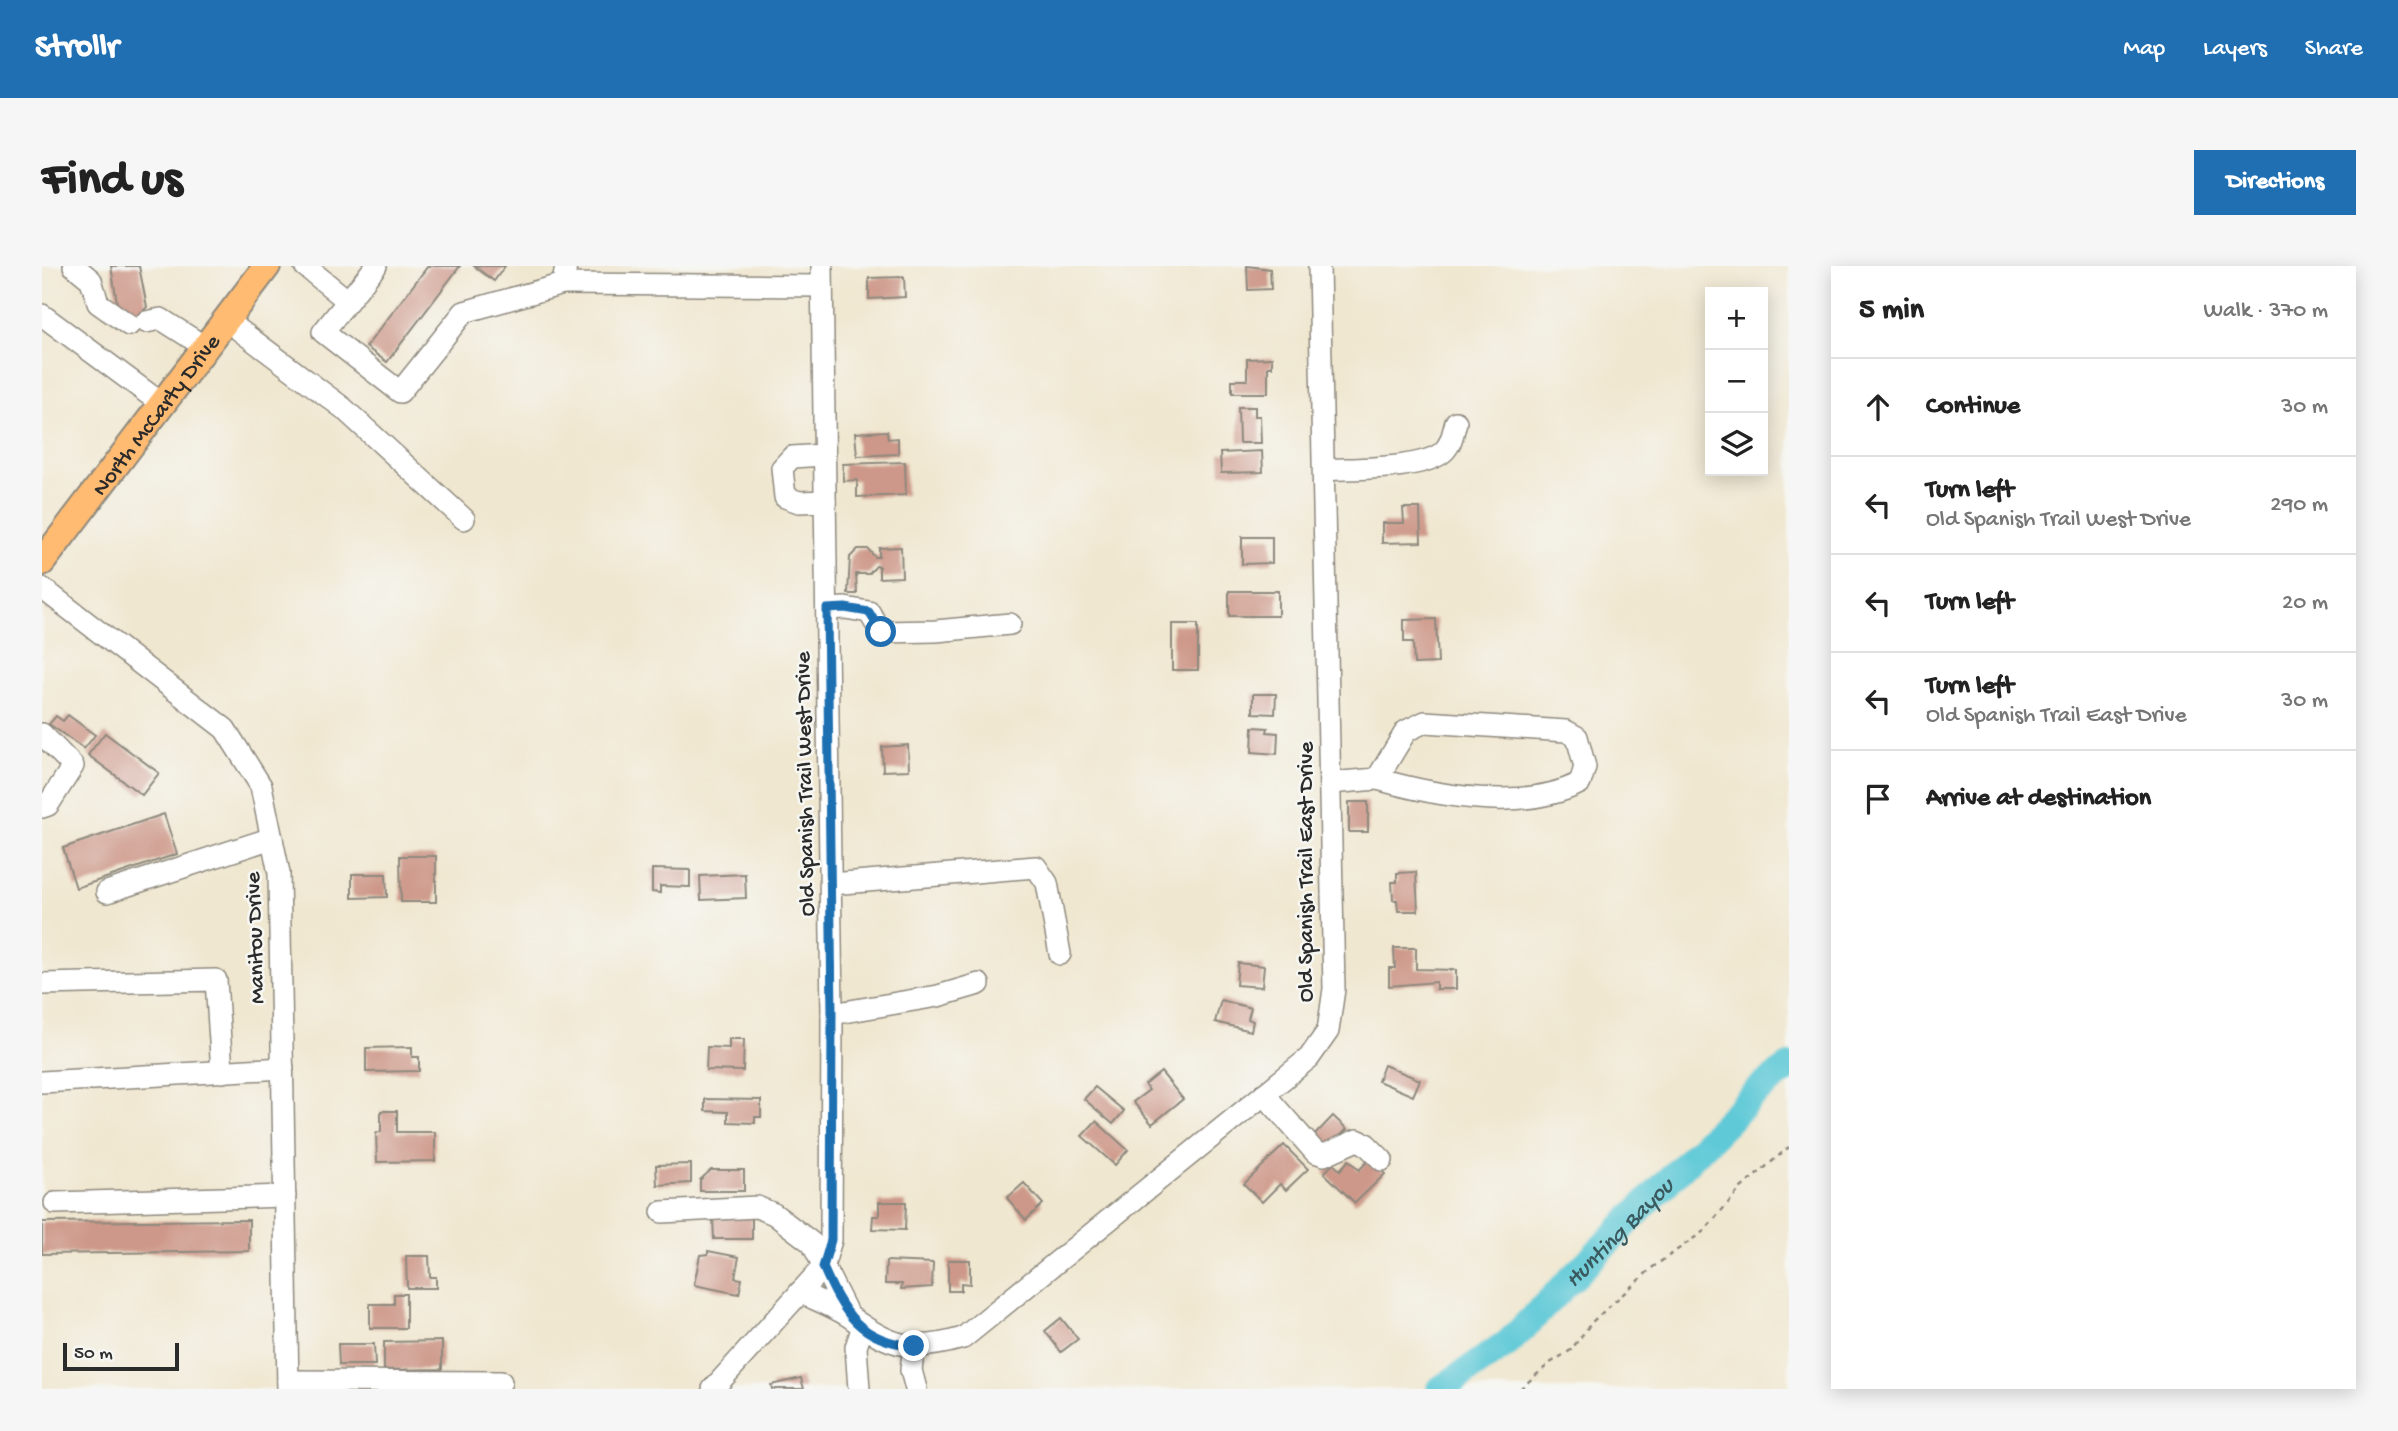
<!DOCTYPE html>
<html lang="en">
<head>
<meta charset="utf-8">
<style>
  :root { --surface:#fff; --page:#f6f6f6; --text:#222; --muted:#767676; --line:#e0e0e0; --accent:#1f6fb2 }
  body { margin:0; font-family:"Gochi Hand",sans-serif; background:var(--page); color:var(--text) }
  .controls { position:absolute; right:21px; top:21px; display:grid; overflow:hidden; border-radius:0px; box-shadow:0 4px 18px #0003 }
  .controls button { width:63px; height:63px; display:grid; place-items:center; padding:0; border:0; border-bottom:2px solid var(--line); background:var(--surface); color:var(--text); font:35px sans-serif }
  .scale { position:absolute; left:21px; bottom:18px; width:116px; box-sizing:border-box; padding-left:7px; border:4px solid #2b2b2b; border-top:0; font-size:19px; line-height:24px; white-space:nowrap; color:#2b2b2b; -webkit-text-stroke:5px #f6f6f2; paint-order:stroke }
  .stop { position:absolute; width:21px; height:21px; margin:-16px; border:5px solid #1f6fb2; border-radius:50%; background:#fff }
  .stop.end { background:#1f6fb2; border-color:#fff; box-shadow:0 2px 7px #0008 }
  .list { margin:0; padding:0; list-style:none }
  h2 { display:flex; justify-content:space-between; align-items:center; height:91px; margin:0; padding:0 28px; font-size:30px }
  h2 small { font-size:23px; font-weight:400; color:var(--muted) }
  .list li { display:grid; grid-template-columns:46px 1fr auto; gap:21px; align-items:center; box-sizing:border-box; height:98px; padding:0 28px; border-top:2px solid var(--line) }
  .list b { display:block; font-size:26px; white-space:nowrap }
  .list p { margin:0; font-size:23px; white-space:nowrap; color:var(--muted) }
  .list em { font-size:23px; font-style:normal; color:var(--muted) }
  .icon { flex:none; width:38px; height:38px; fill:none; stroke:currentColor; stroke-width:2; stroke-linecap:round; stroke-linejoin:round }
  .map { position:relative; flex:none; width:1747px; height:1123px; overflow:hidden; border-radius:0px }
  header { display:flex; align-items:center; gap:42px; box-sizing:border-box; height:98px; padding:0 35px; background:var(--accent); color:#fff }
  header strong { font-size:33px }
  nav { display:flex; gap:38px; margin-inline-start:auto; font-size:24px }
  .intro { display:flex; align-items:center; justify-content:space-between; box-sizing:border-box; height:168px; padding:0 42px }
  h1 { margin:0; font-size:49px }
  .button { padding:18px 32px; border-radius:0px; background:var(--accent); color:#fff; font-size:24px; font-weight:700 }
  main { display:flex; gap:42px; padding:0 42px }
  aside { flex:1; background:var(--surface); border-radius:0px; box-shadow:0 4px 18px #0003 }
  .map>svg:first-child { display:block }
</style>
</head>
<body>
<header>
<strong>Strollr</strong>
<nav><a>Map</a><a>Layers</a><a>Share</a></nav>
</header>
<div class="intro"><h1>Find us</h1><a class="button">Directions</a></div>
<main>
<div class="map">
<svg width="1747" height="1123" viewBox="0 0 1747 1123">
  <rect width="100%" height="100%" fill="#f6f6f2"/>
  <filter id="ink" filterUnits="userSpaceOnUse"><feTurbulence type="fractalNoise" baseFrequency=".0143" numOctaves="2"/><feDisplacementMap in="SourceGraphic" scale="14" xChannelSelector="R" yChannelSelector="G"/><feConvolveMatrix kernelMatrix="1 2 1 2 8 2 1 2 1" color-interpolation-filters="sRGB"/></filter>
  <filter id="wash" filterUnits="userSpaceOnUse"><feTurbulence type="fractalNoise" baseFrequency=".00686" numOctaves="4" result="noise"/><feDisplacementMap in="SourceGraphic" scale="28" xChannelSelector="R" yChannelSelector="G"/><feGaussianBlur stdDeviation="1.57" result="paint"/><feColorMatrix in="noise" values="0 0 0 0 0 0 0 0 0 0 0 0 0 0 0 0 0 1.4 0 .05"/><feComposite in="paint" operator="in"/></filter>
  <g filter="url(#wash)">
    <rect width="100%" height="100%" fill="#f0e7d0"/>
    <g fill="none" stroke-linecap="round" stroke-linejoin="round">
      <path stroke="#5ec9d7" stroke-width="28" id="s1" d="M1399,1123l67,-46 249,-252 32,-24"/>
    </g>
    <g id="blocks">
      <g fill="#cd9889">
        <path d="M69,0h28l8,41 -4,4 3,15 -28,-17z"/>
        <path d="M386,0h32l-73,96 -21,-15z"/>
        <path d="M432,0h31l-11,15z"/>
        <path d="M1205,0l23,3 1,20 -23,1z"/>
        <path d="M862,11l1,20 -36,2v-21z"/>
        <path d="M1230,92v9h-4v26h-36v-13h15v-21z"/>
        <path d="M1196,141h17v9h5l1,27h-22z"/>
        <path d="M845,165l1,8 10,-1v16l-41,2 -2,-23z"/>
        <path d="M1220,185l1,21 -42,1 -1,-20z"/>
        <path d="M863,196l1,33 -49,2v-17l-14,1v-17z"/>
        <path d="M1361,242h17l1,34 -39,1v-20h22z"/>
        <path d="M1200,271h30v26l-30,1z"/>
        <path d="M859,281l1,30 -23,1v-12h-3l-7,8h-13l1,20h-9l2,-37 8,-8h10l7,8h4v-9z"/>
        <rect x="1187" y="325" width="49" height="25"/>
        <path d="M1394,353l2,44 -24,1 -1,-22h-9v-22z"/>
        <rect x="1130" y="358" width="26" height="46"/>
        <path d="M1211,428h23l-1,20 -22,-1z"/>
        <path d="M26,449l27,20 -11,14 -35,-25 7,-8 7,5z"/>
        <path d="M1211,461l15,1 -1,4 11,1 -1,21 -25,-2z"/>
        <path d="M63,467l54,40 -17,22 -54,-40z"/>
        <path d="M866,479l1,25 -26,1 -1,-24z"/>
        <rect x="1307" y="536" width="19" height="30"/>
        <path d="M122,548l13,40 -101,34 -13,-40z"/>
        <path d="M358,590h36v46h-35z"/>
        <path d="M610,603l38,1v17l-30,-1v7l-8,-1z"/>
        <path d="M1374,606l2,39h-20l-1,-11h-4l-1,-18h5v-9z"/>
        <path d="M310,608h34l1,23 -35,1z"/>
        <path d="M703,608l1,24 -45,2 -1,-24z"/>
        <path d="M1352,682h22v21l40,1v19h-20v-7l-47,4v-18h6z"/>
        <path d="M1196,697l26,3 -2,21 -26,-2z"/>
        <path d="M1179,734l30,8 -3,11 5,2 -2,10 -36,-9z"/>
        <path d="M687,773h15l-1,32 -37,-1 1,-23 22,1z"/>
        <path d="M370,781v10h7v14l-53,1v-24z"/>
        <path d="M1342,799l36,15 -7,16 -35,-15z"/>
        <path d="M1119,806l22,27 -31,25 -19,-22 16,-12 -4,-5z"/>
        <path d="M1053,821l29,24 -11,13 -29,-25z"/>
        <path d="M663,833l56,1v17h-6v6l-27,-1v-10l-23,-1z"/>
        <path d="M339,845h16v21h38v29l-58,1 -1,-29 5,-1z"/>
        <path d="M1291,850l14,13 -21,22 -14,-13z"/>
        <path d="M1054,855l32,29 -13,15 -33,-29z"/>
        <path d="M1242,879l24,24 -22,21 -6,-6 -18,18 -18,-18z"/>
        <path d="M1328,893l15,15 -30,29 -31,-30 9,-9 7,6 9,-10 10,10z"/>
        <path d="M649,898v19l-34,2 -1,-20z"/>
        <path d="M669,904h33v21h-44v-11z"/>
        <path d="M982,917l19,21 -17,16 -19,-22z"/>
        <path d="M837,936h27l-1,28 -33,-1 1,-13h6z"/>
        <path d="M710,951v22h-38l-1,-21z"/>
        <path d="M207,954v31l-207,3v-32z"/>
        <path d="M666,985l31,6 -4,21 7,1 -3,15 -45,-9 6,-30 8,-1z"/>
        <path d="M364,990h23l1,21h6v11h-29z"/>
        <path d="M906,994h22v24l-9,-1v8h-13z"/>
        <path d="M844,995l47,2 -1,24 -31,2 1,-5h-17z"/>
        <path d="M352,1028h12v34h-36v-24h24z"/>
        <path d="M1019,1052l17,21 -17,13 -16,-21z"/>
        <path d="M400,1075v28l-58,1v-28z"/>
        <path d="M296,1078h36l1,21h-36z"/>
        <path d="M759,1112l3,11h-32l-1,-4z"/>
      </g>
    </g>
  </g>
  <g filter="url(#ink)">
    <use href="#blocks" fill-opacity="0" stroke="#8e897e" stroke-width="2"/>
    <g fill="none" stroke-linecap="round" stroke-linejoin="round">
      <g stroke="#8e897e" stroke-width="24">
        <g id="minor">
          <path d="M32,0l17,14 7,23 31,22"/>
          <path d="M263,0l43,35"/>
          <path d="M334,0l-53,66 77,60 64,-80 99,-28"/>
          <path d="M524,0l-3,18 259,2"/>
          <path d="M0,49l120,89"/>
          <path d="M184,54l117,88 121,111"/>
          <path d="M104,56l15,-3 44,28"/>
          <path d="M782,189l-32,2 -10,11 3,29 14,5 26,-1"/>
          <path d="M1282,204c28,-2 98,0 119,-18 9,-8 10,-20 13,-30"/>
          <path d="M0,322l183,141 36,57 18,87 9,516"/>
          <path d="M785,343l18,-1 24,4 12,20 55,-1 74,-7"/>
          <path d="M0,468l31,32 -25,39 -6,2"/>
          <path d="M1288,517l47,-4 29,-48 19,-9 141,9 11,6 8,30 -5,16c-57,29 -143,13 -203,-4"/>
          <path d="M789,618l205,-17 11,16 13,71"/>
          <path d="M65,626l165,-54"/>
          <path d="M0,718l174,-4 6,92"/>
          <path d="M790,748l106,-18 41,-12"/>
          <path d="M0,816l241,-14"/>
          <path d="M1222,828l51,58 9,3 33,-15 9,4 16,16"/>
          <path d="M13,937l230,-7"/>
          <path d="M620,946l95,-5 17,7 38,29 36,72"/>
          <path d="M758,1026c16,8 35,15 50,25 41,30 62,36 113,21l346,-280 19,-27 6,-42 -15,-723"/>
          <path d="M872,1080l-3,24 5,19"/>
          <path d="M246,1115l213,1"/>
          <path d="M671,1123l110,-122 8,-27 1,-226 -10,-748"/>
          <path d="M817,1123l-3,-42 6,-18"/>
        </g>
      </g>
      <g stroke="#8e897e" stroke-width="30">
        <g id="major">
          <path id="s2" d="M0,296l225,-296"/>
        </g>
      </g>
      <path stroke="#8e897e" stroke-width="2.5" stroke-dasharray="5 5" stroke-linecap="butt" d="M1478,1123l30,-26 21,-13 21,-28 61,-55 51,-36 37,-43 48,-41"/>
      <use href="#minor" stroke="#fff" stroke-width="21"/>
      <use href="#major" stroke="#ffbb71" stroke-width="26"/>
    </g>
  </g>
  <g fill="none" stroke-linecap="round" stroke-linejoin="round" filter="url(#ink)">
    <path stroke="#1f6fb2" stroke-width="9" d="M839,366l-12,-20 -24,-4 -18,1 5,405 -1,226 -8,27c20,46 37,74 91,79"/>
  </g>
  <g text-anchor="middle" stroke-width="5" stroke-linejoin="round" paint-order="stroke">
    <g font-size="23" fill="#2b2b2b" stroke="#f6f6f2">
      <text dy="8" stroke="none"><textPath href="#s2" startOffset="186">North McCarty Drive</textPath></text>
      <text transform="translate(761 518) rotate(-91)" y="8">Old Spanish Trail West Drive</text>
      <text transform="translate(1262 606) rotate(-90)" y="8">Old Spanish Trail East Drive</text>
      <text transform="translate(211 672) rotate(-92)" y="8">Manitou Drive</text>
    </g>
    <g font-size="24" font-style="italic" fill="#3a5a5f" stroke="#f6f6f2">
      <text dy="8" stroke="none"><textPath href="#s1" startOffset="238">Hunting Bayou</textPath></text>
    </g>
  </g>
</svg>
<div class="controls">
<button>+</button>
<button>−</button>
<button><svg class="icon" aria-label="layers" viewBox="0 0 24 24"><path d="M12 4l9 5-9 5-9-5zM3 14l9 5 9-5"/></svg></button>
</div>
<div class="scale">50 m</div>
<div class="stop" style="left:839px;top:366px"></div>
<div class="stop end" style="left:872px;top:1080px"></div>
</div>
<aside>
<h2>5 min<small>Walk · 370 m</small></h2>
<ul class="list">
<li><svg class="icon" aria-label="ahead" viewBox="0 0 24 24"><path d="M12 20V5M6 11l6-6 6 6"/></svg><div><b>Continue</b></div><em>30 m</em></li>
<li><svg class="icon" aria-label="left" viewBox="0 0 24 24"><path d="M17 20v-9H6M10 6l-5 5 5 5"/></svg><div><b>Turn left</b><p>Old Spanish Trail West Drive</p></div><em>290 m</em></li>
<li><svg class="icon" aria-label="left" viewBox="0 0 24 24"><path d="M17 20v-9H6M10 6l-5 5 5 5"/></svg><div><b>Turn left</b></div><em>20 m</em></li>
<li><svg class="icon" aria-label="left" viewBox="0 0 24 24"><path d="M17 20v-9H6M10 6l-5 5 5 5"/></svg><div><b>Turn left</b><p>Old Spanish Trail East Drive</p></div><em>30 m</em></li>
<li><svg class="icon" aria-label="arrive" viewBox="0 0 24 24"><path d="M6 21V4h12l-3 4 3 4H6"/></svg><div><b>Arrive at destination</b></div></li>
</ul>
</aside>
</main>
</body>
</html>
